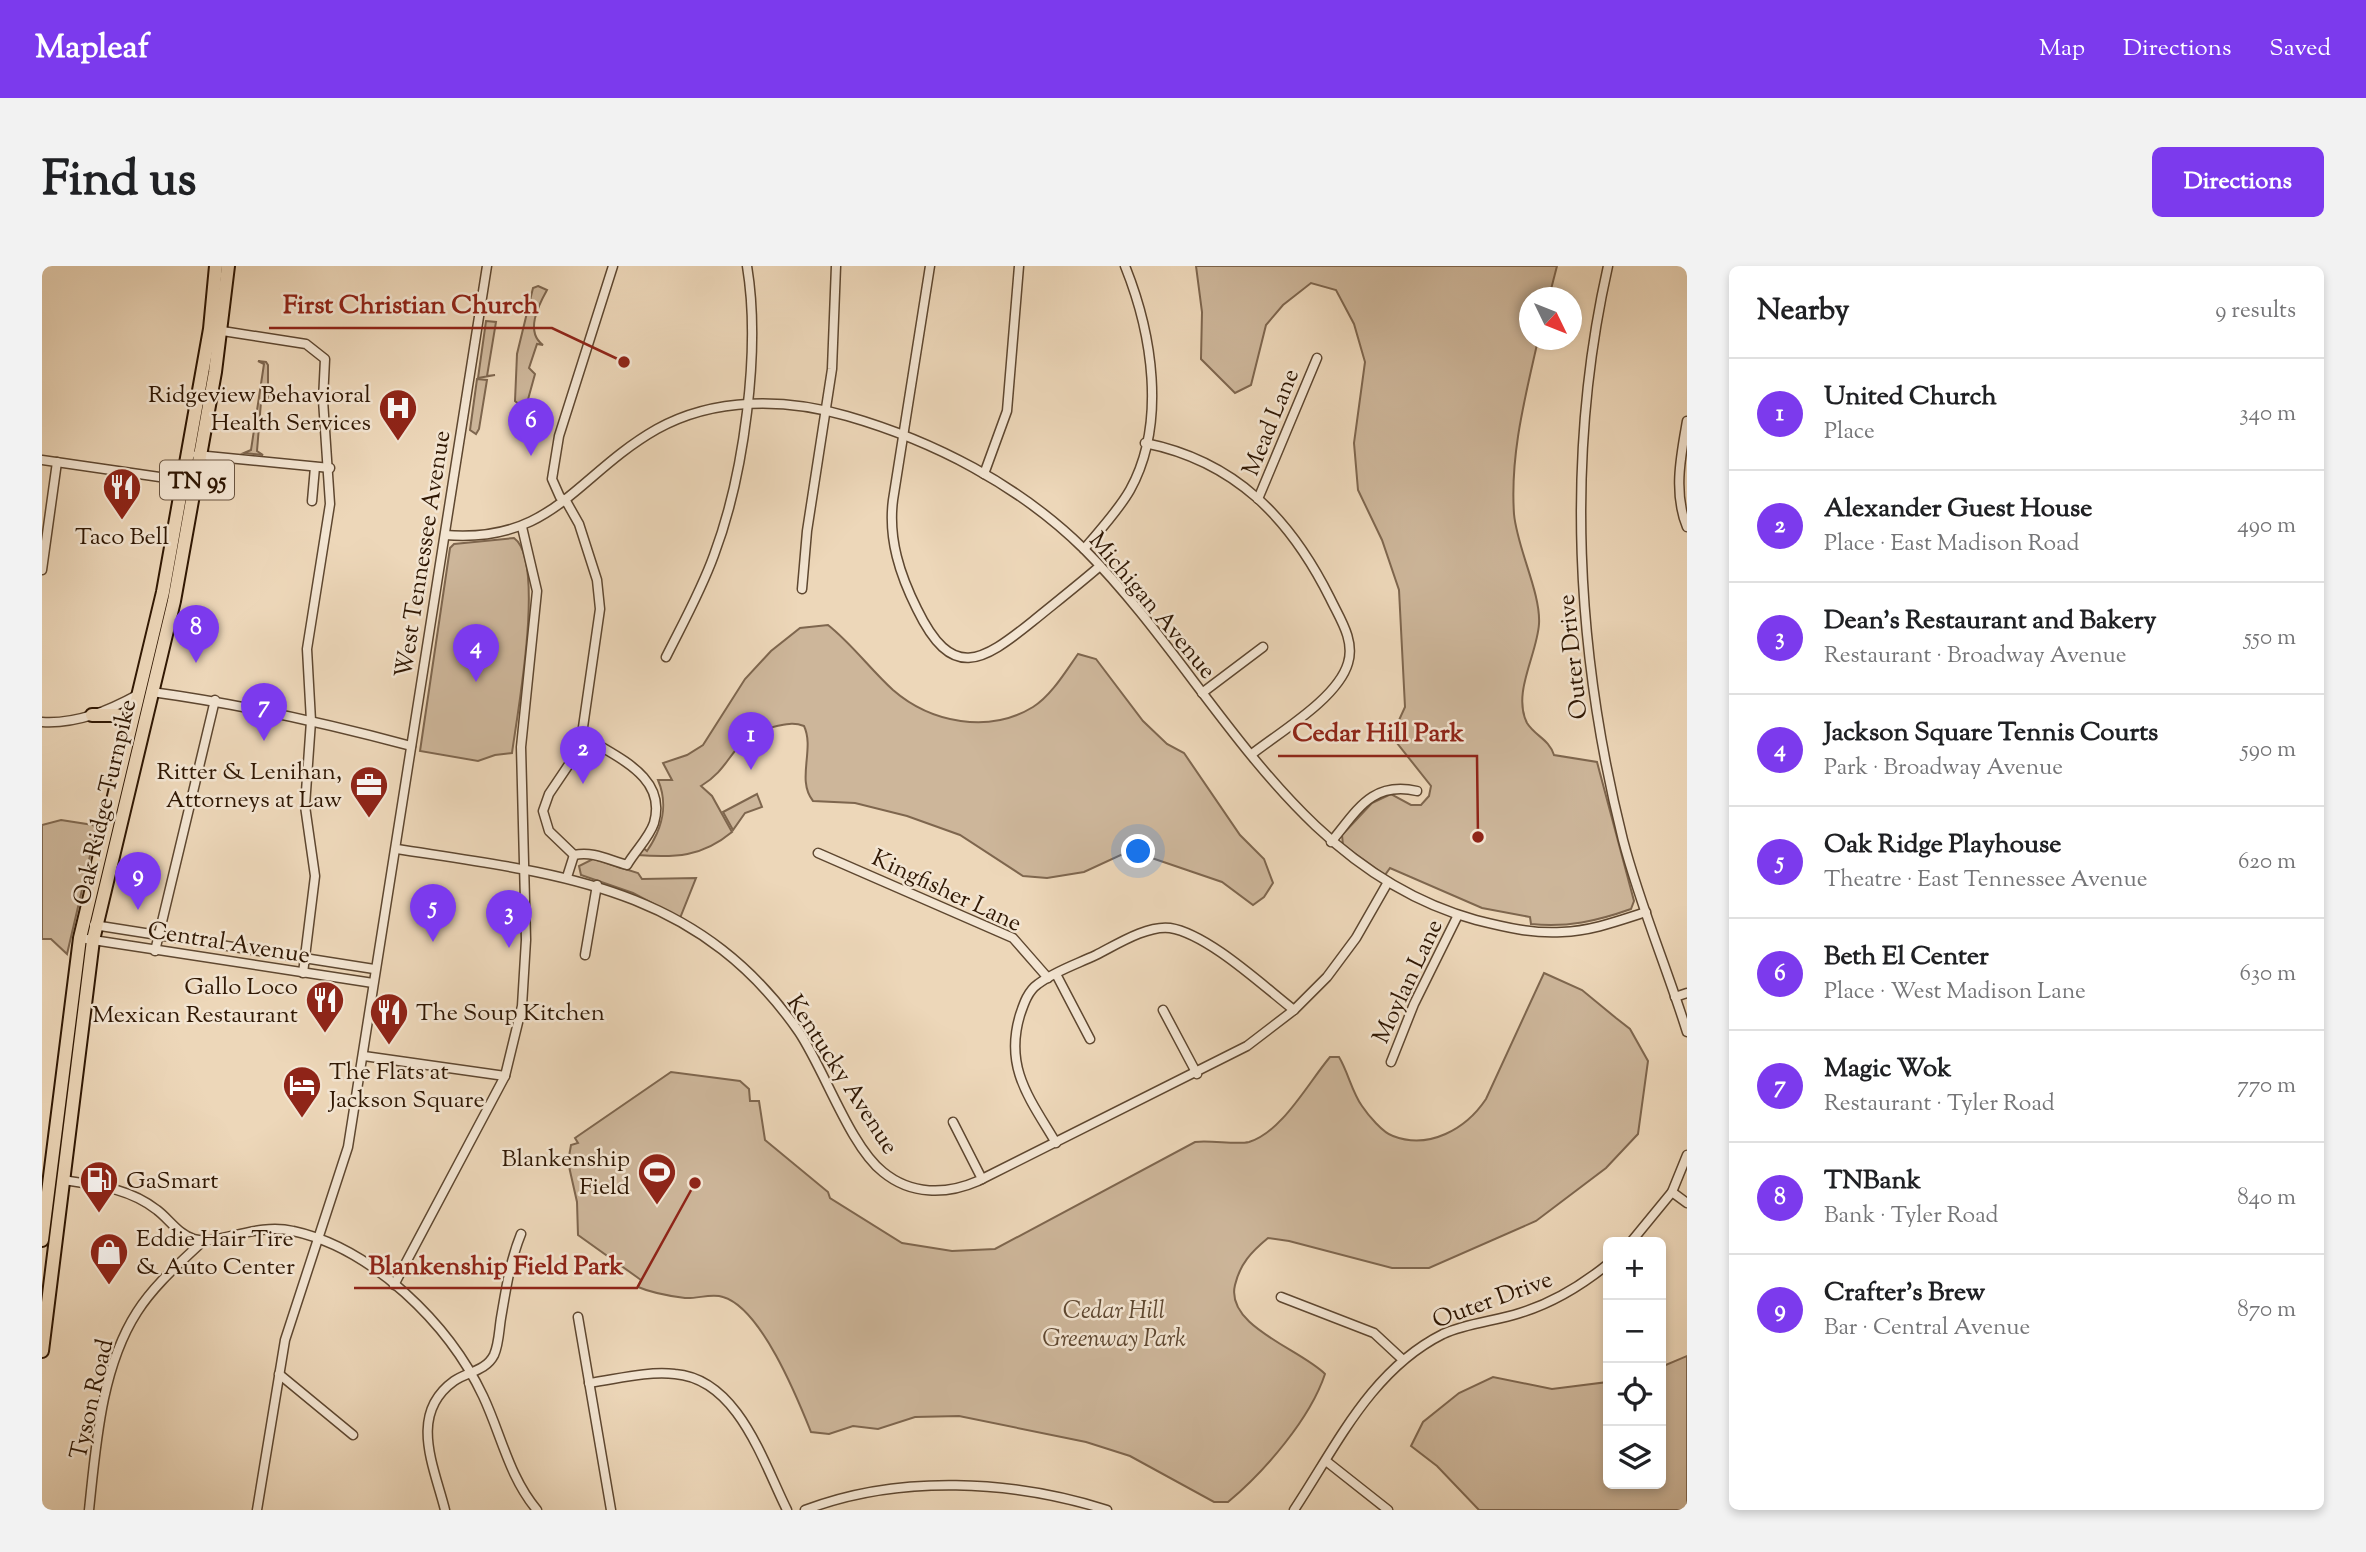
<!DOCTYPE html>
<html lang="en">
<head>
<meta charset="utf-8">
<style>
  :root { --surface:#fff; --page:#f2f2f2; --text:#202124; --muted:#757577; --line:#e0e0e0; --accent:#7c3aed }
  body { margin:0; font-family:"Sorts Mill Goudy",serif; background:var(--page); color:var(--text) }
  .controls { position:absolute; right:21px; bottom:21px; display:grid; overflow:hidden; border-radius:10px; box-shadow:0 4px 10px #0003 }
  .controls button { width:63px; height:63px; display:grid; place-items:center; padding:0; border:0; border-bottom:2px solid var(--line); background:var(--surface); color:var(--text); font:35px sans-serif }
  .compass { position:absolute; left:1477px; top:21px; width:63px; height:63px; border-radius:50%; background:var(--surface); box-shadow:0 4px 10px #0003; rotate:133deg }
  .you { position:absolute; left:1097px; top:586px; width:24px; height:24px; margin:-18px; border:5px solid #fff; border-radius:50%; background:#1a73e8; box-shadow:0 0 0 10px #1a73e833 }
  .badge { display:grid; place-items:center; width:46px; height:46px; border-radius:50%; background:var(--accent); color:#fff; font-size:23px; font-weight:700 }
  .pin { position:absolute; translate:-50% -58px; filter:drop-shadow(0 2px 4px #0008) }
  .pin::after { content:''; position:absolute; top:37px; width:24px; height:21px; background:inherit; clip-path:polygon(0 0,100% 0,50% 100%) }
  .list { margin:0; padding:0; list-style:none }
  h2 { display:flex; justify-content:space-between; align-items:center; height:91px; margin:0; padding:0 28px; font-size:30px }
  h2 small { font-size:23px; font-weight:400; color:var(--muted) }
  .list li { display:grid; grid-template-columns:46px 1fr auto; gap:21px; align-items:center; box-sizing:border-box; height:112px; padding:0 28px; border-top:2px solid var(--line) }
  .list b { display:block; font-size:26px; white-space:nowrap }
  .list p { margin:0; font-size:23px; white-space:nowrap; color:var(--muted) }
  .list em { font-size:23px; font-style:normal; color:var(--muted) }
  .icon { flex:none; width:38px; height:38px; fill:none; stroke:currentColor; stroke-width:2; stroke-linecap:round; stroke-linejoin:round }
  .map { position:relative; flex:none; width:1645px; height:1244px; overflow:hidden; border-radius:10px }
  header { display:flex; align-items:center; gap:42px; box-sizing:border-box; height:98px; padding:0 35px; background:var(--accent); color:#fff }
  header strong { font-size:33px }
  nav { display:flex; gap:38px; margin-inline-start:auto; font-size:24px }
  .intro { display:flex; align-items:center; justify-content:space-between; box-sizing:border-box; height:168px; padding:0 42px }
  h1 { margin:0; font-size:49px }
  .button { padding:18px 32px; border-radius:10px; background:var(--accent); color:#fff; font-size:24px; font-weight:700 }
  main { display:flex; gap:42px; padding:0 42px }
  aside { flex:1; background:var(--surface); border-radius:10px; box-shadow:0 4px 10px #0003 }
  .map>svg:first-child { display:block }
</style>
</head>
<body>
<header>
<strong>Mapleaf</strong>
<nav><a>Map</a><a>Directions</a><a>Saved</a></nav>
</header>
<div class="intro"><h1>Find us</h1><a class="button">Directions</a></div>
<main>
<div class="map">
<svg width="1645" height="1244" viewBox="0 0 1645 1244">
  <rect width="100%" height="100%" fill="#edd7b9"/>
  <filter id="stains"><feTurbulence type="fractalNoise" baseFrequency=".00286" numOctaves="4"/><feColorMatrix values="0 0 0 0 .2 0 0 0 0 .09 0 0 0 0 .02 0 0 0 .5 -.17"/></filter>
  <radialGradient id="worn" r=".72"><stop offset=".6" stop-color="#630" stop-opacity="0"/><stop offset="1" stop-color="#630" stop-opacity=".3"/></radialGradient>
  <g fill="#cdb69a" stroke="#7e664e" stroke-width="2">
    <path d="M1154,0h361l-8,31 -19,1v42h8c-13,58 -28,114 -24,174 3,34 27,79 25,110 -2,31 -27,69 -12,99 8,13 22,16 27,32l43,7 37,139 -3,8c-34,12 -64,19 -100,15l-1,-7 -48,-9 -92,-40 -5,7 -42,-30 -1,-10 30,-32 19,-9 20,11h10l8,-9 2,-10 -34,-43 -3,-12 11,-24 -6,-117 -17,-50 -24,-50 -4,-47 11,-81 -11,-38 -18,-34 -25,-7 -28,22 -17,20 -15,60 -16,8 -34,-34 1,-47z"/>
    <path d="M496,20l9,4c-9,16 -22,42 -4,55l-6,-1 -8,24 6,6 -8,29 -6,3 -6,-5 2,-47 16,-66z"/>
    <path d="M444,55l10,1 -9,54 8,-1 -17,3z"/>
    <path d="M216,95l8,1 2,3v37h-7l-4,49 6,4 -19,-2 7,-3 13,-86z"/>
    <path d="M435,113l10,1 -8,49 -3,5 -6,-4z"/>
    <path d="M472,272c32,23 3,177 -2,215l-17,2 -17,6 -58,-10 30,-203 4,-4z"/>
    <path d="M786,359c24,19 42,44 65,65 38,33 96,44 140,17 18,-11 33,-36 45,-53l18,5 47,62 24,23 17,9 56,82 24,24 9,24 -9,14 -11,8 -31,-23 -79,-27 -18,-2 -41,19 -37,6 -24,-2 -63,-41 -53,-19 -52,-13 -42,-2c-17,-21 2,-52 -9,-75 -10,-4 -17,-2 -27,0 -48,10 -41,39 -76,60l11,10 20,36c-30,25 -57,26 -95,23l5,-8 5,4c15,-22 22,-45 11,-71h14l-9,-17 24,-8 16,-10 42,-66 26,-28 29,-23z"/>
    <path d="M715,528l5,13 -17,6 -12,17 -10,-18z"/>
    <path d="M19,554l32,5 3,5 -29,124 -16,-15h-9v-114z"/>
    <path d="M551,593l45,14 4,6 54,-1 -16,40 -47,-25 -52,-18 -2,-9z"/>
    <path d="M1502,707l38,17 34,28 14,11 18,32 -10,73 -32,34 -70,53 -107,47h-37l-103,-27 -21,-3c-17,14 -28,26 -33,47 -10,41 65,64 90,89 -15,45 -60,97 -97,128h-14l-84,-46 -44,-14 -127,-26 -44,1 -37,12 -25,-3 -24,8 -18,-2c-14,-35 -50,-124 -88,-135 -11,-4 -26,2 -38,1 -16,-2 -33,-5 -47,-11l3,-7 -63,-45 -1,-33 -9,-40 3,-17 7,-2 -3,-5 96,-66 69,9 9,8 1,12h9l6,39 63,52 2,6 72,45 50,8 43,-2 200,-107c16,-2 42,3 54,0 33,-10 59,-59 81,-85h9c9,15 13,35 23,49 6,9 21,27 31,30 36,14 73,-7 93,-37z"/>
    <path d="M1645,1090v154h-208l-42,-44 -26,-20 12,-24 36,-29 34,-16 59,12 56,-7v102h53v-117z"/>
  </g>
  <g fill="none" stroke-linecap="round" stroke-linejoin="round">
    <g stroke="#5e4730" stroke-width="11">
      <g id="minor">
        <path d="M888,0l-37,234c-5,39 7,75 24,109 35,72 64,54 116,12 22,-18 45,-36 67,-55"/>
        <path d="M1566,0c-43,190 -32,387 15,574 17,65 44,128 64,192"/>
        <path d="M174,64l90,14 19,15 -2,41 7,104 -23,145 4,72 -6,85 10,70 -12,97"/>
        <path d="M1645,155c-6,34 -14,72 0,106"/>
        <path d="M1103,177c90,18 145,75 185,155 10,21 25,42 18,65 -10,35 -68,69 -96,91"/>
        <path d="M155,189l133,13"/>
        <path d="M0,194l145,21"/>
        <path d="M942,208l23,-63 12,-145"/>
        <path d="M1216,233l59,-141"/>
        <path d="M270,235l3,-34"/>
        <path d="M403,269c108,9 131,-60 212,-106 58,-32 128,-31 190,-13 87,25 172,69 237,133 127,127 205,320 392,371 28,7 57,14 86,12 29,-1 56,-11 84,-20"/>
        <path d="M1042,283c16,-19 34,-38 46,-59 37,-67 22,-157 -5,-224"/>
        <path d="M0,304l15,-108"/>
        <path d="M760,323l5,-58 25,-162 4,-103"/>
        <path d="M624,391c17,-34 35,-66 48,-102 30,-80 47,-205 33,-289"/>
        <path d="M110,426c88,12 173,31 259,54"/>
        <path d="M1160,427l61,-46"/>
        <path d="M0,456c35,2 66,-11 97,-28"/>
        <path d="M1289,576c26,-31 40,-61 86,-51"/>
        <path d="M355,583c161,25 300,36 402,183 26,39 51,114 84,140 28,23 63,23 95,9l269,-135 47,-36 33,-33 29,-39 32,-56"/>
        <path d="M776,587l195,85 35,40"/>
        <path d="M532,589l-25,-24 -6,-20 6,-17 31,-46 20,-139 -3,-29 -18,-56 -13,-23 -6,-4 -8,-18 7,-43 54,-170"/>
        <path d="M525,611l7,-22c20,-4 34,5 53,10 8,-14 22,-27 27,-42 13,-45 -34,-64 -64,-83l-8,-2"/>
        <path d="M52,659l280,44"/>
        <path d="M38,672l293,45"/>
        <path d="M113,685l60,-251"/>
        <path d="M543,689l12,-70"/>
        <path d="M1014,708l34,65"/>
        <path d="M1633,731l12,-4"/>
        <path d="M1121,744l34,64"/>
        <path d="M322,790l141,20"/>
        <path d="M1349,796l23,-58 44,-89"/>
        <path d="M911,856l29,57"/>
        <path d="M1014,877c-26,-44 -52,-75 -36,-128 4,-12 8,-24 18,-31 17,-13 39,-20 58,-29 20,-10 51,-30 74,-27 38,6 93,58 124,82"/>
        <path d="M21,914c33,5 66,8 94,30 12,9 22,25 37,29 24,7 62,-17 99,-8 79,17 156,93 190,165 18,38 26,81 54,114"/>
        <path d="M1630,926l15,11"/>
        <path d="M1589,976l41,-50 15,-37"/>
        <path d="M352,1019l111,-209 17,-70 4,-66 -5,-193 16,-156 -15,-64"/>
        <path d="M1239,1031l93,36 28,26"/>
        <path d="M536,1051l33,193"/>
        <path d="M237,1108l74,61"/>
        <path d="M547,1117c29,-4 57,-12 86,-9 63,5 88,88 112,136"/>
        <path d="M1284,1195l62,49"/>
        <path d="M47,1244c7,-65 12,-142 48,-198 18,-28 43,-49 66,-71"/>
        <path d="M215,1244l28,-170 63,-193 139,-881"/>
        <path d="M403,1244c-11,-44 -37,-96 9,-129 13,-9 32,-10 40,-26 5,-11 5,-25 7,-37 5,-29 9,-57 20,-84"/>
        <path d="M763,1244c94,-36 208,-30 302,0"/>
        <path d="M1252,1244c43,-65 77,-140 149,-176 24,-11 53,-13 77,-21 33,-10 62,-28 88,-49"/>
      </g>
    </g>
    <g stroke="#2f1703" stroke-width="16">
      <g id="highway">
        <path d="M50,449h25l13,12"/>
        <path d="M0,974l38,-302 83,-346 47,-263 6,-63"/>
        <path d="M0,1085l51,-411 81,-339 41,-229 13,-106"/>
      </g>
    </g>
    <use href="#minor" stroke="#f3e5d2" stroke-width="8"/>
    <use href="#highway" stroke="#edd7b9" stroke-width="12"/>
  </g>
  <defs>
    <g id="hospital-pin" transform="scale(2.0125)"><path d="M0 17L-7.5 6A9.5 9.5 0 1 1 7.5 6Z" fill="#8f2418" stroke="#f3e5d2"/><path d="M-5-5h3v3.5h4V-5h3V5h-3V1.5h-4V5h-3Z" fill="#fff"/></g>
    <g id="restaurant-pin" transform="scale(2.0125)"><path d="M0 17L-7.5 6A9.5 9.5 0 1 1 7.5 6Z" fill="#8f2418" stroke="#f3e5d2"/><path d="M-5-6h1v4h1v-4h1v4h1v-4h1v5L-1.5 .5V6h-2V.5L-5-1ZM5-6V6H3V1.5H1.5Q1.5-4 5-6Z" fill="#fff"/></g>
    <g id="office-pin" transform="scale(2.0125)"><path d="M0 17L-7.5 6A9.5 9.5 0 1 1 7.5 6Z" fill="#8f2418" stroke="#f3e5d2"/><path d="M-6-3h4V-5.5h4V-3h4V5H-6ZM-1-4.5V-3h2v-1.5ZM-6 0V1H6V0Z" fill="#fff"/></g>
    <g id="hotel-pin" transform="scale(2.0125)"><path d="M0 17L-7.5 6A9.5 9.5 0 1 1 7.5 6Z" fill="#8f2418" stroke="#f3e5d2"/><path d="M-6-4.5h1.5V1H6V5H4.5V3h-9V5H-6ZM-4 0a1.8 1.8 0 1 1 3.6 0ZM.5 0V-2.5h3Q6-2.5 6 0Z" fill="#fff"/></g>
    <g id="stadium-pin" transform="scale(2.0125)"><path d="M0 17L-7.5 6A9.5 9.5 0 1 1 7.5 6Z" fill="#8f2418" stroke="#f3e5d2"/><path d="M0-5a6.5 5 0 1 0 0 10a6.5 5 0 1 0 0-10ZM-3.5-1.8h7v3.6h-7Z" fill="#fff"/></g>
    <g id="fuel-pin" transform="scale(2.0125)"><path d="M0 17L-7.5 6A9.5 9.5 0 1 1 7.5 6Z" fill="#8f2418" stroke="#f3e5d2"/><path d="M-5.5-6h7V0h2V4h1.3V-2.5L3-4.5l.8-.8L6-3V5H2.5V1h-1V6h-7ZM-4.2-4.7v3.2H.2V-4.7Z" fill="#fff"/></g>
    <g id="shop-pin" transform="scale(2.0125)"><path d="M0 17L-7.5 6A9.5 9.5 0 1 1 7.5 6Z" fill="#8f2418" stroke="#f3e5d2"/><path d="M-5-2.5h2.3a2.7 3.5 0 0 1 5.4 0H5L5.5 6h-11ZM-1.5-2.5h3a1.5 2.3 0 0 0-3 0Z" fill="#fff"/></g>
  </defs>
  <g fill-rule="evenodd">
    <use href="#hospital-pin" x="356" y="142"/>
    <use href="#restaurant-pin" x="80" y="221"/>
    <use href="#office-pin" x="327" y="519"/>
    <use href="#restaurant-pin" x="283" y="734"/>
    <use href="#restaurant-pin" x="347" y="746"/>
    <use href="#hotel-pin" x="260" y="819"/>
    <use href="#stadium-pin" x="615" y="906"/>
    <use href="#fuel-pin" x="57" y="914"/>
    <use href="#shop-pin" x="67" y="986"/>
  </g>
  <g text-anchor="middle" stroke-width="5" stroke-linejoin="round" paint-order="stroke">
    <rect fill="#f3e5d2" stroke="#6a5541" stroke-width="2" x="118" y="194.5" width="74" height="39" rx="5"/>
    <g font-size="23" font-weight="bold" fill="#2f1703">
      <text x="155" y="222">TN 95</text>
    </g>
    <g font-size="24" fill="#2f1703" stroke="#f3e5d2" text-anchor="end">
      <text x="329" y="136">Ridgeview Behavioral<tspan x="329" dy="28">Health Services</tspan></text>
      <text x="80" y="278" text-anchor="middle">Taco Bell</text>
      <text x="300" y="513">Ritter &amp; Lenihan,<tspan x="300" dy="28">Attorneys at Law</tspan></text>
      <text x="256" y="728">Gallo Loco<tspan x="256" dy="28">Mexican Restaurant</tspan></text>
      <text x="374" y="754" text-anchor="start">The Soup Kitchen</text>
      <text x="287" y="813" text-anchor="start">The Flats at<tspan x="287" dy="28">Jackson Square</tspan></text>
      <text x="588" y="900">Blankenship<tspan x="588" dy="28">Field</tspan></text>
      <text x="84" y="922" text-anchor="start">GaSmart</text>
      <text x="94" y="980" text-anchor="start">Eddie Hair Tire<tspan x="94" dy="28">&amp; Auto Center</tspan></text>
    </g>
    <g font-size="24" fill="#2f1703" stroke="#f3e5d2">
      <text transform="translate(1228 156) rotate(-68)" y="8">Mead Lane</text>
      <text transform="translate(380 288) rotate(-81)" y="8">West Tennessee Avenue</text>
      <text transform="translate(1111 339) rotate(50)" y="8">Michigan Avenue</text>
      <text transform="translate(1530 391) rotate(-96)" y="8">Outer Drive</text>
      <text transform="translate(62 536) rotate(-77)" y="8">Oak Ridge Turnpike</text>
      <text transform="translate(905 624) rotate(25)" y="8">Kingfisher Lane</text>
      <text transform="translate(187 676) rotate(9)" y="8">Central Avenue</text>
      <text transform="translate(1365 715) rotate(-65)" y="8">Moylan Lane</text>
      <text transform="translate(801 808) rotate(57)" y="8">Kentucky Avenue</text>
      <text transform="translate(1450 1033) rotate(-20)" y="8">Outer Drive</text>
      <text transform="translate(49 1133) rotate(-77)" y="8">Tyson Road</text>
    </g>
    <g font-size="24" font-style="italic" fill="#5e4730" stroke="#f3e5d2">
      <text x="1072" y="1052">Cedar Hill<tspan x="1072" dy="28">Greenway Park</tspan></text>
    </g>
  </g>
  <path fill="none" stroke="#8f2418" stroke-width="2.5" d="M582 96L510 62H227M1436 571L1435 490H1236M653 917L595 1022H312"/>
  <g fill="#8f2418" stroke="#f3e5d2" stroke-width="2.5">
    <circle cx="582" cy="96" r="7"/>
    <circle cx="1436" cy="571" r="7"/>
    <circle cx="653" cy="917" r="7"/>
  </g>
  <g font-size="26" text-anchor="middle" font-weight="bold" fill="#8f2418" stroke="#f3e5d2" stroke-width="5" stroke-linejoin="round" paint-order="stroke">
    <text x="369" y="47">First Christian Church</text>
    <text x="1336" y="475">Cedar Hill Park</text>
    <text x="454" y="1008">Blankenship Field Park</text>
  </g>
  <rect width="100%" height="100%" filter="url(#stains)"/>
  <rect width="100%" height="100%" fill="url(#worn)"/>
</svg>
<div class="controls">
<button>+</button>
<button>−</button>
<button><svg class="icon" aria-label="locate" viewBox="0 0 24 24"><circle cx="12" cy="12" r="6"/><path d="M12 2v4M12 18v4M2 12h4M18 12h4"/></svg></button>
<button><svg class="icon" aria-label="layers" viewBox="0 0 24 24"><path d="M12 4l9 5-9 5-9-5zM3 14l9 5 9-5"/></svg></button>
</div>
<svg class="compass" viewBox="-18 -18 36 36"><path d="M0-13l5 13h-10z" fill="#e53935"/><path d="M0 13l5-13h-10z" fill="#757577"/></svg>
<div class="you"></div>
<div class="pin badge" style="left:709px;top:504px">1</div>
<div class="pin badge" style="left:541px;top:518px">2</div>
<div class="pin badge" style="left:467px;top:682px">3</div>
<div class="pin badge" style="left:434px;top:416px">4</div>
<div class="pin badge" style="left:391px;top:676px">5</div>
<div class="pin badge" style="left:489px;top:190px">6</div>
<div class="pin badge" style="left:222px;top:475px">7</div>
<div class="pin badge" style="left:154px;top:397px">8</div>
<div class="pin badge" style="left:96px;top:644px">9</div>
</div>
<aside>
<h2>Nearby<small>9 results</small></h2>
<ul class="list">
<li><span class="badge">1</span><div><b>United Church</b><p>Place</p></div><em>340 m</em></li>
<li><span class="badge">2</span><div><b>Alexander Guest House</b><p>Place · East Madison Road</p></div><em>490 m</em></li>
<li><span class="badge">3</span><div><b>Dean's Restaurant and Bakery</b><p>Restaurant · Broadway Avenue</p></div><em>550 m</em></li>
<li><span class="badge">4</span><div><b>Jackson Square Tennis Courts</b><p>Park · Broadway Avenue</p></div><em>590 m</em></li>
<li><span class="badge">5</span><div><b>Oak Ridge Playhouse</b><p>Theatre · East Tennessee Avenue</p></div><em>620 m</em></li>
<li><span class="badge">6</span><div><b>Beth El Center</b><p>Place · West Madison Lane</p></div><em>630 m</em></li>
<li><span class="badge">7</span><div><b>Magic Wok</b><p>Restaurant · Tyler Road</p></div><em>770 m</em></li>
<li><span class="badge">8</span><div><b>TNBank</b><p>Bank · Tyler Road</p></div><em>840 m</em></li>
<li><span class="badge">9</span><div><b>Crafter's Brew</b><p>Bar · Central Avenue</p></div><em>870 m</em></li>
</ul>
</aside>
</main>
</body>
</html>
